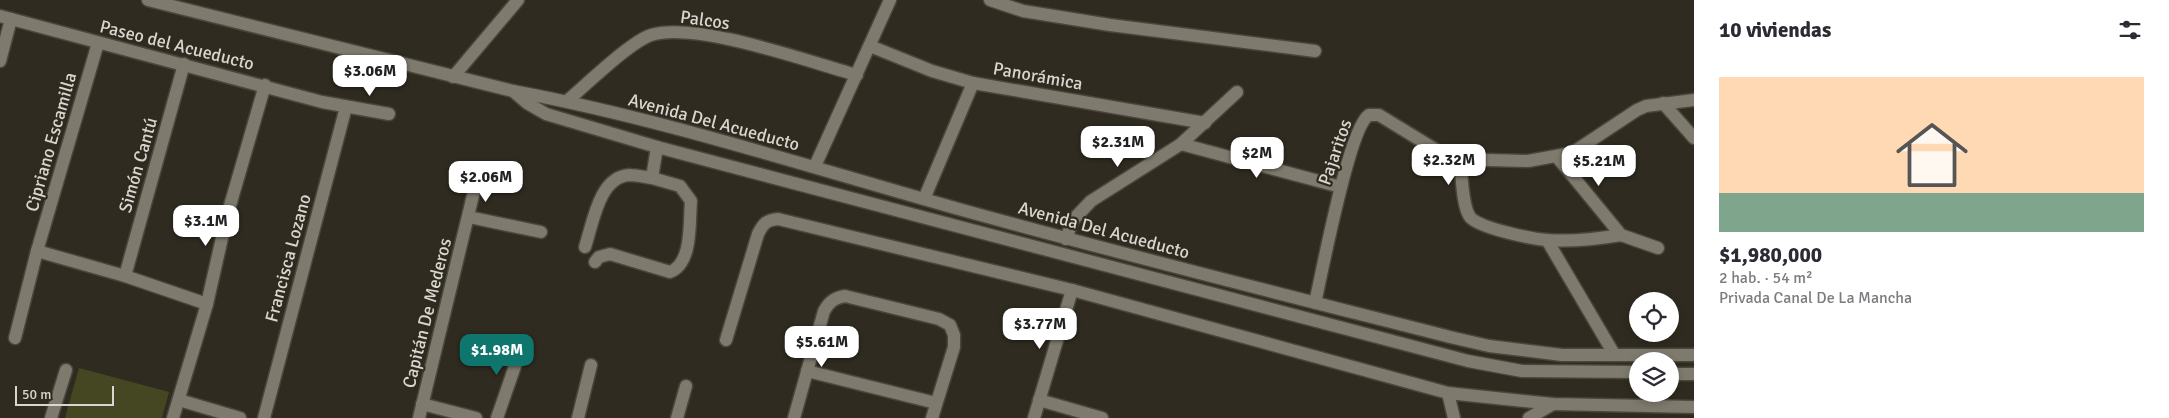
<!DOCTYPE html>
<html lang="es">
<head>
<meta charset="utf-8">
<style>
	:root { --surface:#fff; --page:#f7f7f7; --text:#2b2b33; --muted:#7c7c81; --accent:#0f766e }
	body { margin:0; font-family:Signika,sans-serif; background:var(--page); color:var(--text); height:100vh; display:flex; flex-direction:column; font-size:19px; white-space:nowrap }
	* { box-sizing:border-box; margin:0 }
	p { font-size:16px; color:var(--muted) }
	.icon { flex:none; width:28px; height:28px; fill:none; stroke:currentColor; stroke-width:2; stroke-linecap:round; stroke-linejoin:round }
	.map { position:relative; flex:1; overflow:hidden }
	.sheet { display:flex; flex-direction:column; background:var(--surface); width:475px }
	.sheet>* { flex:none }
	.controls { position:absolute; left:1629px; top:292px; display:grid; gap:10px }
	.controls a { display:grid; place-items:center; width:50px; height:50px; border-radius:50%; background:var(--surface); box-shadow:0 2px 8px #0003; font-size:25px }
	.scale { position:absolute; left:15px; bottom:12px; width:99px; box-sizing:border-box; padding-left:5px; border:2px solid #d8d6ce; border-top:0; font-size:14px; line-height:18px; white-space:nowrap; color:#d8d6ce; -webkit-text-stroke:4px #2f2b20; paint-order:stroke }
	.price { position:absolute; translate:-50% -42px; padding:0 11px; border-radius:10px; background:#fff; color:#222; font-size:16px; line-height:32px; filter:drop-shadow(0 1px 2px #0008) }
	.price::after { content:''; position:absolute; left:50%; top:30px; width:15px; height:11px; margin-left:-8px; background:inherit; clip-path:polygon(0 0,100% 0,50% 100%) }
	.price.selected { background:var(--accent); color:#fff }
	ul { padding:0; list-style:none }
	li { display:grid; align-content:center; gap:10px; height:265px; padding:0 25px }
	li span { display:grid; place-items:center; height:155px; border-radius:0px; color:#555 }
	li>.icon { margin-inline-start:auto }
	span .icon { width:90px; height:90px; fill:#fffc; stroke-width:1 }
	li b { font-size:21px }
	h2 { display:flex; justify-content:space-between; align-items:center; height:60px; padding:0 25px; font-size:21px }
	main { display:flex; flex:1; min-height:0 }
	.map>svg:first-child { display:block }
</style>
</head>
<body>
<main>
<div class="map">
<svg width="1694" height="418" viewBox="0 0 1694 418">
	<rect width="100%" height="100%" fill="#2f2b20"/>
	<!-- green -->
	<polygon fill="#454723" points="79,368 169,392 162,418 65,418"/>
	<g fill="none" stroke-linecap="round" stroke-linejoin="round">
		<!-- minor casing -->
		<g stroke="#49463c" stroke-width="15">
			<g id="minor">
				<path d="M148,0L513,91C663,119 809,167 955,208C1120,254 1285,295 1450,337L1489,346L1562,355H1694"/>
				<polyline points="990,0 1023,11 1110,25 1315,51"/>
				<polyline points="0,16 322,102 389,114"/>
				<polyline points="870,46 932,71 973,83 1205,123"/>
				<polyline points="0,61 11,19"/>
				<polyline points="453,77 518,0"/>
				<polyline points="513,91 527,103 546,114 657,147 1468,361 1522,371 1638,372"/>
				<path d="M567,101C586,85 630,42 651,35C696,21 809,62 857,75"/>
				<polyline points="1663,103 1694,138"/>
				<polyline points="1181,144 1341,187"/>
				<polyline points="1557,157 1621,235 1658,248"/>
				<path d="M1460,160C1462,175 1462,206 1470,217C1479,228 1532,239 1547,240C1571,242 1597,239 1621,235"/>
				<polyline points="815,166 890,0"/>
				<polyline points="924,199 973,83"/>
				<polyline points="469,217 541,232"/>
				<polyline points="1066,239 1073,220 1091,201 1181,144 1237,92"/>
				<polyline points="1547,240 1614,354"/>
				<path d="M585,247C593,223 599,177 629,175C636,175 645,177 652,178"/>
				<polyline points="37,251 125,276 207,304"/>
				<path d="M595,262L599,257L610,254L670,272C693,263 689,222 691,201L680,186L652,178L657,147"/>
				<polyline points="125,276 184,64"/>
				<path d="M1315,303C1322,273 1349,127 1369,115H1379L1451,159L1528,161L1572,153L1637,110L1646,106L1694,100"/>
				<polyline points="15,338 37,251 98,43"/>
				<path d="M726,340L758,234C763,224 766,220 778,219L1072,290L1448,393L1553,404L1694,407"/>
				<polyline points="807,371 936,403"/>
				<polyline points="1670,374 1694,374"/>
				<polyline points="1448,393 1454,418"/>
				<polyline points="179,400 240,418"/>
				<polyline points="1039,400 1102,418"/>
				<polyline points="422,404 476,418"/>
				<polyline points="51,418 66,370"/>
				<polyline points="173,418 207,304 227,216 265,85"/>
				<polyline points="264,418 346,107"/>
				<polyline points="419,418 476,183"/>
				<polyline points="497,418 523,343"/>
				<polyline points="578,418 591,365"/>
				<polyline points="677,418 686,386"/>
				<path d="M794,418L824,311C829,302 834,298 845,296L939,319L950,325L954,335V347L932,418"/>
				<polyline points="1034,418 1072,290"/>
				<polyline points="1529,418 1553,404"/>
			</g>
		</g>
		<!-- minor -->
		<use href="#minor" stroke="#7e7a6d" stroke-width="12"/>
	</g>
	<g text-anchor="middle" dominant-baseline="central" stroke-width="4.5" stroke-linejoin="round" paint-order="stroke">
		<!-- street labels -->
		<g font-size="18" fill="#d8d6ce" stroke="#2f2b20">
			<text transform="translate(705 20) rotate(8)">Palcos</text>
			<text transform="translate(177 45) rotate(14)">Paseo del Acueducto</text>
			<text transform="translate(1038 76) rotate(10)">Panorámica</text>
			<text transform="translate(714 122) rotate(15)">Avenida Del Acueducto</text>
			<text transform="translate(51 142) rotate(-74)">Cipriano Escamilla</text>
			<text transform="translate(1335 152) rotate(-71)">Pajaritos</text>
			<text transform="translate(138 165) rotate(-74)">Simón Cantú</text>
			<text transform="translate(1104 230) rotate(15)">Avenida Del Acueducto</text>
			<text transform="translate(288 258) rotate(-75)">Francisca Lozano</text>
			<text transform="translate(427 313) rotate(-76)">Capitán De Mederos</text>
		</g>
	</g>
</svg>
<div class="controls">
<a><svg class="icon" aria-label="locate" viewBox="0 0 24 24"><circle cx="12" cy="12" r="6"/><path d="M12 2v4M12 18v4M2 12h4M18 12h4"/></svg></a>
<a><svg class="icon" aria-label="layers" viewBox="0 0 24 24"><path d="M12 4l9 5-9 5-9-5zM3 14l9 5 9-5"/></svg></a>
</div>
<div class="scale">50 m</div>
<b class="price" style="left:370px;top:97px">$3.06M</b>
<b class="price" style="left:1118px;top:168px">$2.31M</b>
<b class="price" style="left:1257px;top:179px">$2M</b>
<b class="price" style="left:1449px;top:186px">$2.32M</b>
<b class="price" style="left:1599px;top:187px">$5.21M</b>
<b class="price" style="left:486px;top:203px">$2.06M</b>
<b class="price" style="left:206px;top:247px">$3.1M</b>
<b class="price" style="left:1040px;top:350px">$3.77M</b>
<b class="price" style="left:822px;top:368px">$5.61M</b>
<b class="price selected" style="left:497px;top:376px">$1.98M</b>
</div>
<section class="sheet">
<h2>10 viviendas<svg class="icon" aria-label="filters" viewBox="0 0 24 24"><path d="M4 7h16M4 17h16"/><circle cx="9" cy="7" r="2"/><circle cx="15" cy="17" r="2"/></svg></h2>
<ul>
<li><span style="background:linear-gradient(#ffd9b3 75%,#7fa58c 0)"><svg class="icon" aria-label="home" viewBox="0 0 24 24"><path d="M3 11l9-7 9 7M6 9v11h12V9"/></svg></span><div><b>$1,980,000</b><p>2 hab. · 54 m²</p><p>Privada Canal De La Mancha</p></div></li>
</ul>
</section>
</main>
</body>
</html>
